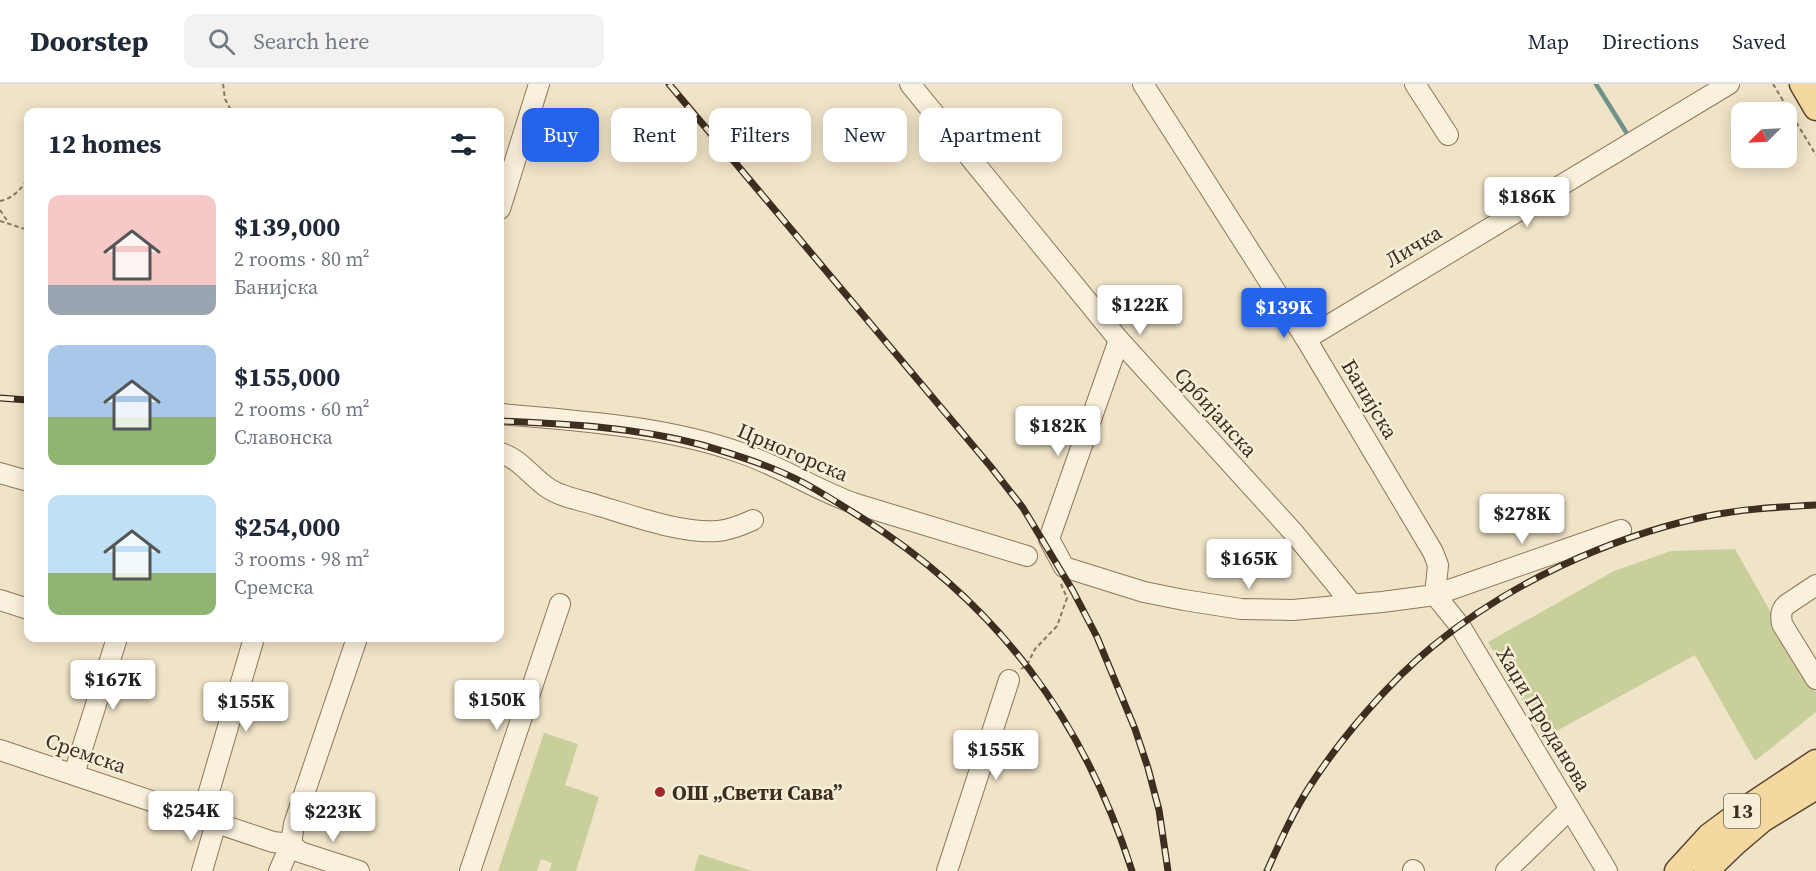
<!DOCTYPE html>
<html lang="en">
<head>
<meta charset="utf-8">
<style>
	:root { --surface:#fff; --page:#f2f2f3; --text:#1f2937; --muted:#747a83; --line:#e0e1e3; --accent:#2563eb }
	body { margin:0; font-family:"Source Serif 4",serif; background:var(--page); color:var(--text); height:100vh; display:flex; flex-direction:column; font-size:22px; white-space:nowrap }
	* { box-sizing:border-box; margin:0 }
	p { font-size:20px; color:var(--muted) }
	.icon { flex:none; width:33px; height:33px; fill:none; stroke:currentColor; stroke-width:2; stroke-linecap:round; stroke-linejoin:round }
	.map { position:relative; flex:1; overflow:hidden }
	.panel { position:absolute; left:24px; top:24px; width:480px; height:534px; display:flex; flex-direction:column; background:var(--surface); border-radius:12px; box-shadow:0 3px 15px #0003 }
	.panel>* { flex:none }
	.banner { position:absolute; left:522px; top:24px; width:570px; height:54px; display:flex; gap:12px }
	.needle { width:39px; rotate:246deg }
	.tools { position:absolute; left:1731px; top:18px; display:grid; gap:12px }
	.tools a { display:grid; place-items:center; width:66px; height:66px; border-radius:12px; background:var(--surface); box-shadow:0 3px 15px #0003; font-size:30px }
	.price { position:absolute; translate:-50% -51px; padding:0 14px; border-radius:6px; background:#fff; color:#222; font-size:20px; line-height:39px; filter:drop-shadow(0 2px 3px #0008) }
	.price::after { content:''; position:absolute; left:50%; top:36px; width:18px; height:14px; margin-left:-9px; background:inherit; clip-path:polygon(0 0,100% 0,50% 100%) }
	.price.active { background:var(--accent); color:#fff }
	ul { padding:0; list-style:none }
	li { display:flex; align-items:center; gap:18px; height:150px; padding:0 24px }
	li span { display:grid; place-items:center; flex:none; width:168px; height:120px; border-radius:12px; color:#555 }
	li>.icon { margin-inline-start:auto }
	span .icon { width:72px; height:72px; fill:#fffc; stroke-width:1 }
	li b { font-size:26px }
	h2 { display:flex; justify-content:space-between; align-items:center; height:72px; padding:0 24px; font-size:26px }
	.pill { padding:0 21px; border-radius:12px; background:var(--surface); box-shadow:0 3px 15px #0003; font-size:21px; line-height:54px }
	.pill.active { background:var(--accent); color:#fff }
	header { display:flex; align-items:center; gap:36px; box-sizing:border-box; height:84px; padding:0 30px; background:var(--surface); border-bottom:2px solid var(--line) }
	header strong { font-size:28px }
	nav { display:flex; gap:33px; margin-inline-start:auto; font-size:21px }
	.search { width:420px; height:54px; background:var(--page); display:flex; align-items:center; gap:15px; box-sizing:border-box; padding:0 21px; border-radius:12px; color:var(--muted); font-size:22px }
	.map>svg:first-child { display:block }
</style>
</head>
<body>
<header>
<strong>Doorstep</strong>
<div class="search"><svg class="icon" aria-label="search" viewBox="0 0 24 24"><circle cx="10" cy="10" r="6"/><path d="M15 15l6 6"/></svg>Search here</div>
<nav><a>Map</a><a>Directions</a><a>Saved</a></nav>
</header>
<div class="map">
<svg width="1816" height="787" viewBox="0 0 1816 787">
	<rect width="100%" height="100%" fill="#f0e4c8"/>
	<!-- green -->
	<g fill="#c9cf9b">
		<polygon points="1735,465 1816,608 1816,628 1755,677 1695,571 1544,654 1488,558 1614,487 1671,467"/>
		<polygon points="544,649 578,660 565,701 599,713 576,787 549,787 552,779 541,775 537,787 498,787"/>
		<polygon points="699,770 752,787 694,787"/>
	</g>
	<g fill="none" stroke-linecap="round" stroke-linejoin="round">
		<!-- stream -->
		<polyline stroke="#6f938a" stroke-width="4.5" points="1596,0 1626,48"/>
		<!-- minor casing -->
		<g stroke="#8d765c" stroke-width="22">
			<g id="minor">
				<polyline points="910,0 1119,256 1294,449 1352,520"/>
				<polyline points="1143,0 1306,255 1433,468 1438,481 1435,511"/>
				<polyline points="1415,0 1448,51"/>
				<polyline points="500,125 539,0"/>
				<polyline points="1306,255 1729,0"/>
				<polyline points="1119,256 1049,455 1064,483 1144,508 1184,516 1241,525 1293,526 1382,518 1435,511 1621,446"/>
				<path d="M500,330C581,337 666,342 744,370C781,383 815,405 853,419L1027,472"/>
				<path d="M500,369C520,374 531,393 548,404C561,413 580,416 596,421C631,431 681,450 718,447C730,446 742,441 753,436"/>
				<polyline points="0,389 28,397"/>
				<path d="M1816,501L1786,521C1780,527 1781,532 1782,540L1816,595"/>
				<polyline points="1435,511 1460,542 1607,787"/>
				<polyline points="0,516 28,525"/>
				<polyline points="0,666 273,758 291,760 300,768 359,787"/>
				<polyline points="74,690 117,554"/>
				<polyline points="201,735 254,554"/>
				<polyline points="1413,786 1414,787"/>
				<polyline points="202,787 216,739"/>
				<polyline points="279,787 291,760 294,740 357,554"/>
				<polyline points="470,787 560,520"/>
				<polyline points="947,787 1009,596"/>
				<polyline points="1506,787 1570,725"/>
			</g>
		</g>
		<!-- major casing -->
		<g stroke="#5b4430" stroke-width="27">
			<g id="major">
				<polyline points="1802,0 1816,24"/>
				<polyline points="1677,787 1709,752 1744,726 1816,678"/>
				<polyline points="1706,787 1735,759 1762,736 1816,703"/>
			</g>
		</g>
		<!-- path -->
		<g stroke="#8d765c" stroke-width="2" stroke-dasharray="4.5 3" stroke-linecap="butt">
			<polyline points="223,0 225,15 232,28"/>
			<polyline points="1773,0 1816,71"/>
			<path d="M0,117C12,115 21,105 28,95"/>
			<polyline points="0,126 8,138"/>
			<polyline points="0,137 28,146"/>
			<polyline points="1021,585 1027,581 1035,565 1057,542 1067,514 1061,500"/>
		</g>
		<!-- minor -->
		<use href="#minor" stroke="#faf1dc" stroke-width="20"/>
		<!-- major -->
		<use href="#major" stroke="#f3d9a0" stroke-width="24"/>
		<!-- rail casing -->
		<g stroke="#3d2e20" stroke-width="7">
			<g id="rail">
				<polyline points="669,0 991,383 1023,424 1073,507 1097,553 1135,645 1148,684 1159,726 1168,787"/>
				<polyline points="0,314 28,316"/>
				<path d="M500,337C567,340 636,343 702,361C736,371 772,382 804,399C824,410 843,422 862,434C997,519 1084,636 1132,787"/>
				<path d="M1267,787C1280,758 1293,728 1310,702C1341,654 1390,597 1433,562C1508,500 1608,454 1703,433C1740,425 1778,423 1816,421"/>
			</g>
		</g>
		<!-- rail -->
		<use href="#rail" stroke="#f7eed8" stroke-width="4.5" stroke-dasharray="14" stroke-linecap="butt"/>
	</g>
	<!-- markers -->
	<circle fill="#9e2a2b" stroke="#f7eed8" stroke-width="2" cx="660" cy="708" r="6"/>
	<g text-anchor="middle" dominant-baseline="central" stroke-width="5" stroke-linejoin="round" paint-order="stroke">
		<!-- shield labels -->
		<rect fill="#f7eed8" stroke="#756857" stroke-width="1.5" x="1724" y="710" width="36" height="34" rx="4.5"/>
		<g font-size="20" font-weight="bold" fill="#3d2e20">
			<text x="1742" y="727">13</text>
		</g>
		<!-- street labels -->
		<g font-size="21" fill="#3d2e20" stroke="#f7eed8">
			<text transform="translate(1413 162) rotate(-31)">Личка</text>
			<text transform="translate(1370 315) rotate(59)">Банијска</text>
			<text transform="translate(1216 328) rotate(48)">Србијанска</text>
			<text transform="translate(793 368) rotate(23)">Црногорска</text>
			<text transform="translate(1544 635) rotate(59)">Хаџи Проданова</text>
			<text transform="translate(86 669) rotate(19)">Сремска</text>
		</g>
		<!-- poi labels -->
		<g font-size="21" font-weight="bold" fill="#3d2e20" stroke="#f7eed8" text-anchor="start">
			<text x="672" y="708">ОШ „Свети Сава”</text>
		</g>
	</g>
</svg>
<div class="tools">
<a><svg class="needle" viewBox="-14 -14 28 28"><path d="M0-13l5 13h-10z" fill="#e53935"/><path d="M0 13l5-13h-10z" fill="#747a83"/></svg></a>
</div>
<b class="price" style="left:1527px;top:144px">$186K</b>
<b class="price" style="left:1140px;top:252px">$122K</b>
<b class="price active" style="left:1284px;top:255px">$139K</b>
<b class="price" style="left:1058px;top:373px">$182K</b>
<b class="price" style="left:1522px;top:461px">$278K</b>
<b class="price" style="left:1249px;top:506px">$165K</b>
<b class="price" style="left:113px;top:627px">$167K</b>
<b class="price" style="left:497px;top:647px">$150K</b>
<b class="price" style="left:246px;top:649px">$155K</b>
<b class="price" style="left:996px;top:697px">$155K</b>
<b class="price" style="left:191px;top:758px">$254K</b>
<b class="price" style="left:333px;top:759px">$223K</b>
<div class="banner">
<a class="pill active">Buy</a>
<a class="pill">Rent</a>
<a class="pill">Filters</a>
<a class="pill">New</a>
<a class="pill">Apartment</a>
</div>
<section class="panel">
<h2>12 homes<svg class="icon" aria-label="filters" viewBox="0 0 24 24"><path d="M4 7h16M4 17h16"/><circle cx="9" cy="7" r="2"/><circle cx="15" cy="17" r="2"/></svg></h2>
<ul>
<li><span style="background:linear-gradient(#f6c9c9 75%,#9aa5b1 0)"><svg class="icon" aria-label="home" viewBox="0 0 24 24"><path d="M3 11l9-7 9 7M6 9v11h12V9"/></svg></span><div><b>$139,000</b><p>2 rooms · 80 m²</p><p>Банијска</p></div></li>
<li><span style="background:linear-gradient(#a9c7e8 60%,#8fb573 0)"><svg class="icon" aria-label="home" viewBox="0 0 24 24"><path d="M3 11l9-7 9 7M6 9v11h12V9"/></svg></span><div><b>$155,000</b><p>2 rooms · 60 m²</p><p>Славонска</p></div></li>
<li><span style="background:linear-gradient(#bfe0f5 65%,#8fb573 0)"><svg class="icon" aria-label="home" viewBox="0 0 24 24"><path d="M3 11l9-7 9 7M6 9v11h12V9"/></svg></span><div><b>$254,000</b><p>3 rooms · 98 m²</p><p>Сремска</p></div></li>
</ul>
</section>
</div>
</body>
</html>
